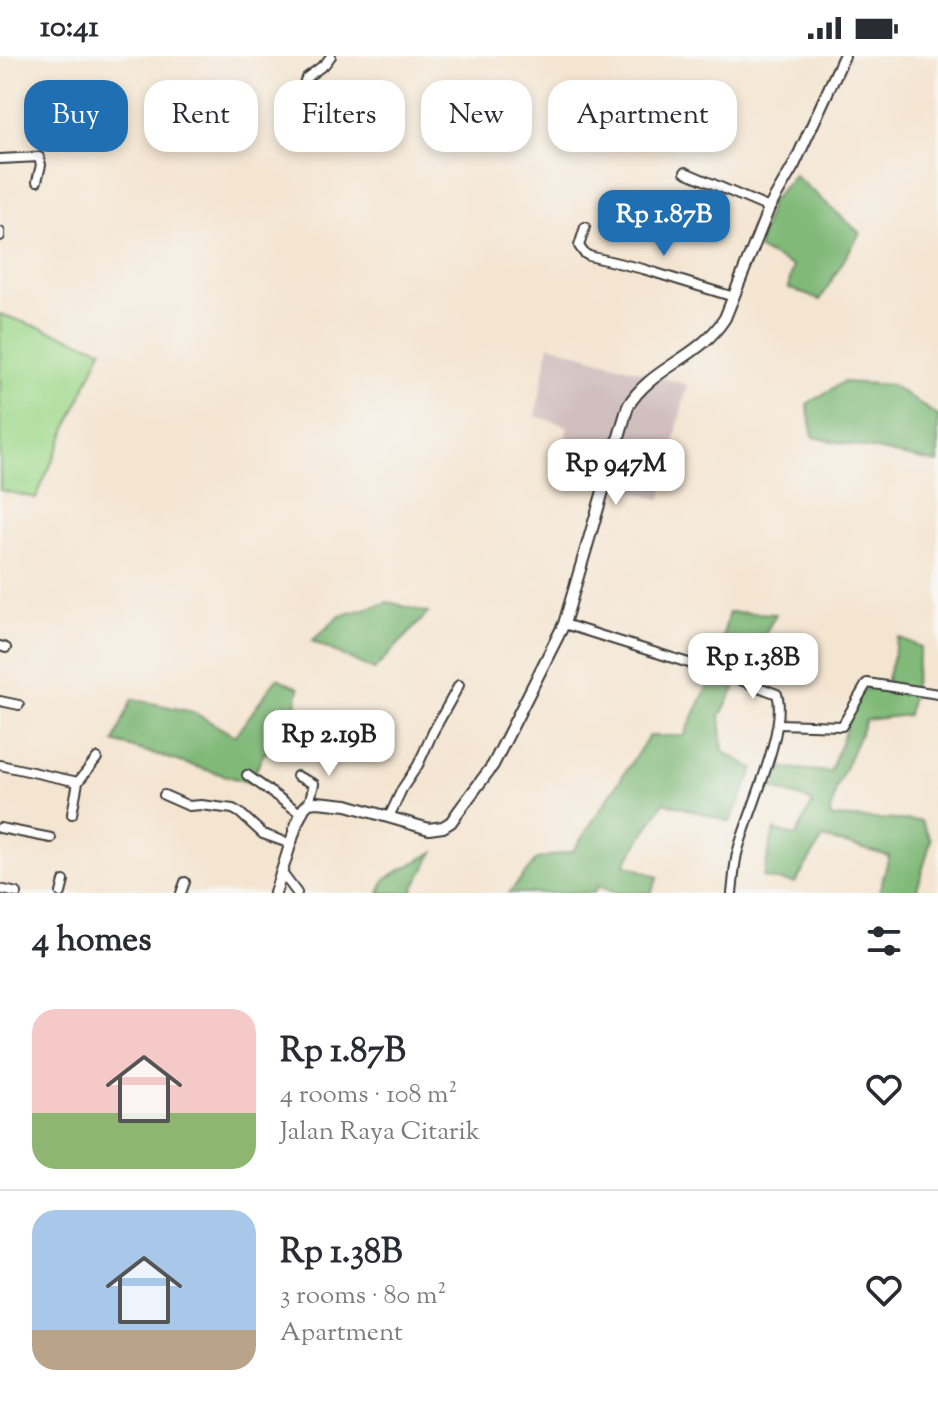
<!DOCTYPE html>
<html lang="en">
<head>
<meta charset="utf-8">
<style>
	:root { --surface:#fff; --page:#f7f7f7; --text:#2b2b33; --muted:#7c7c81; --line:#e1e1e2; --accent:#1f6fb2 }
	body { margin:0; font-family:"Sorts Mill Goudy",serif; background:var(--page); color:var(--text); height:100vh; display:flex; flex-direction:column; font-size:30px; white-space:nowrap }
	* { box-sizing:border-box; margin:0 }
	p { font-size:26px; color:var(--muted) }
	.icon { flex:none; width:44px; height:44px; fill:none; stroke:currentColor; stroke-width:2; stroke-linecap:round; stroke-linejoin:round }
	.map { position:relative; height:837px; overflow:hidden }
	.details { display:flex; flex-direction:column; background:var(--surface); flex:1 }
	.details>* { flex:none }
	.guide { position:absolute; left:24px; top:24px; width:890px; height:72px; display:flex; gap:16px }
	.price { position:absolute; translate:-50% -68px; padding:0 18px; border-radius:16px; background:#fff; color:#222; font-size:26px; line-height:52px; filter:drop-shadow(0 2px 4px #0008) }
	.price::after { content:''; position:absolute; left:50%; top:48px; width:24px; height:18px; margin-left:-12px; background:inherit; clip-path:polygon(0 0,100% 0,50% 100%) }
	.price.current { background:var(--accent); color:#fff }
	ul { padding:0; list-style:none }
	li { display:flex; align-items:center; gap:24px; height:200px; padding:0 32px }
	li+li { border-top:2px solid var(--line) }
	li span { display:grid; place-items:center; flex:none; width:224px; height:160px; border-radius:24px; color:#555 }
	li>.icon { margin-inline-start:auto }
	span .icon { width:96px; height:96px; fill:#fffc; stroke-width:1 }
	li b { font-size:34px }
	h2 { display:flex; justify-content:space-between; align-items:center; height:96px; padding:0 32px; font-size:34px }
	.tag { padding:0 28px; border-radius:24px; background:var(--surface); box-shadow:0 4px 12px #0003; font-size:28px; line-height:72px }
	.tag.current { background:var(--accent); color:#fff }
	.status { display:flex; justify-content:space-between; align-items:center; height:56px; padding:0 40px; background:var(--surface); direction:ltr }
	.status svg { height:22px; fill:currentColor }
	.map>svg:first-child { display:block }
</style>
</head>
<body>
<div class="status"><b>10:41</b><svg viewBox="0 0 49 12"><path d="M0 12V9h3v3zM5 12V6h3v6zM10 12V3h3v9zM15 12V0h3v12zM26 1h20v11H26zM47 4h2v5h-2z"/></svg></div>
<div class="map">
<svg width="938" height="837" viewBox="0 0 938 837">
	<rect width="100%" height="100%" fill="#f6f6f2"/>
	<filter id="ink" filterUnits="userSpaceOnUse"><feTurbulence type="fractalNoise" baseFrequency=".0125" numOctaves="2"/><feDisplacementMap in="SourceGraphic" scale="16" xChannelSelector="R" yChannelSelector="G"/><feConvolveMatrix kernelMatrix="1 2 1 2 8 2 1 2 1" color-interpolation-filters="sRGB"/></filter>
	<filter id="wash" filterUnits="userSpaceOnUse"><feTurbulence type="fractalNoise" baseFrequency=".006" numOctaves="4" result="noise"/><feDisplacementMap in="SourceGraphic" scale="32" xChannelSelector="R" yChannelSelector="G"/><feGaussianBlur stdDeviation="1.8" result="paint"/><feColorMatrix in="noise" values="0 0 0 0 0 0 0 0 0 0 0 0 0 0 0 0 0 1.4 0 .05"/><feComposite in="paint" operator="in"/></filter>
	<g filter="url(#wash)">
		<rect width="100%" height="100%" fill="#f4e5d1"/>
		<!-- industrial -->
		<polygon fill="#d1bfbf" points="549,289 687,329 661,444 559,411 568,370 536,360"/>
		<!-- green -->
		<polygon fill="#a0d98c" stroke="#5e7a54" stroke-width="2" points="0,258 102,293 36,442 0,434"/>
		<!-- forest -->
		<g fill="#80b978" stroke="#4e6a4a" stroke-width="2">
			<polygon points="794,119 860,177 820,244 788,232 793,210 758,193 771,145"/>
			<polygon points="843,326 892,329 938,360 938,407 813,381 807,348"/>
			<polygon points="389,546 428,557 374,614 312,585 340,560"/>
			<polygon points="729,556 776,558 720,660 723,695 754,713 730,766 664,746 625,808 658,821 651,837 615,837 598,830 594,837 509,837 537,803 573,795 649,680 684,680 712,621"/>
			<polygon points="898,581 921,591 908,659 866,664 836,733 830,761 921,765 931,784 916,837 879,837 889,800 823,782 795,827 763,822 774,774 796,780 813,746 772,732 777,711 830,716 860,635 886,627"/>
			<polygon points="277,622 299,632 295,657 311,665 302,688 264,697 250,727 114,686 132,643 193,656 235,680"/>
			<polygon points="434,796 411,837 379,837 386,822"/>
		</g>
	</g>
	<g filter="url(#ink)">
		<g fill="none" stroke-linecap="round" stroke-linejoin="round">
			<!-- minor casing -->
			<g stroke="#3c3a37" stroke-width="12">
				<g id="minor">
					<polyline points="293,58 306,22 325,8 331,0"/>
					<polyline points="0,103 39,101 41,109 37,125"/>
					<polyline points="685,116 769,152"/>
					<polyline points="585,171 579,190 584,197 589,200 643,213 734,241"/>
					<polyline points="0,176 0,180"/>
					<path d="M564,568L727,619L777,638C788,671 748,758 738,794C734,807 734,823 732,837"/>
					<polyline points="0,590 6,592"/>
					<polyline points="0,645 19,649"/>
					<polyline points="778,668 842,670 867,627 938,638"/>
					<polyline points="0,709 78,726"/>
					<polyline points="247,719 300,757"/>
					<polyline points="297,720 314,728 309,747"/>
					<polyline points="164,739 189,750 201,749 233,753 240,757 263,778 291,788"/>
					<polyline points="72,758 78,726 97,702"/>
					<polyline points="389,761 402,733 418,709 433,676 459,629"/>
					<polyline points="0,772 51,782"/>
					<polyline points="282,817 297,837"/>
					<polyline points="0,833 17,837"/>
					<polyline points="61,837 64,825"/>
					<polyline points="181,837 185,826"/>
				</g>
			</g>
			<!-- tertiary casing -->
			<g stroke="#3c3a37" stroke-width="14">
				<path id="tertiary" d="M275,837L297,767L304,752L309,747L317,746L347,749L429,773L443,771L451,766L458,756L493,709L564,568L628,350C651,311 699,303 725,262L769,152L794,109L844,0"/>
			</g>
			<!-- minor -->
			<use href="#minor" stroke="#fff" stroke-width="8"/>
			<!-- tertiary -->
			<use href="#tertiary" stroke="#fff" stroke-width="10"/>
		</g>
	</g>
</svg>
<b class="price current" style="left:664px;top:202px">Rp 1.87B</b>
<b class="price" style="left:616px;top:451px">Rp 947M</b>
<b class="price" style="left:753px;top:645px">Rp 1.38B</b>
<b class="price" style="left:329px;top:722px">Rp 2.19B</b>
<div class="guide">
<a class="tag current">Buy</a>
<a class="tag">Rent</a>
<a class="tag">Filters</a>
<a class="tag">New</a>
<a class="tag">Apartment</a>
</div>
</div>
<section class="details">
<h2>4 homes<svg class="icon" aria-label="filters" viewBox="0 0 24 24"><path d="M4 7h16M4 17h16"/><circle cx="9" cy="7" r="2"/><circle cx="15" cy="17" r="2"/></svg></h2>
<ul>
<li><span style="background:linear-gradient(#f6c9c9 65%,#8fb573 0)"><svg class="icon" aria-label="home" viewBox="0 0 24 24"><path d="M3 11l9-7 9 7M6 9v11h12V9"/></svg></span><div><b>Rp 1.87B</b><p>4 rooms · 108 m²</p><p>Jalan Raya Citarik</p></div><svg class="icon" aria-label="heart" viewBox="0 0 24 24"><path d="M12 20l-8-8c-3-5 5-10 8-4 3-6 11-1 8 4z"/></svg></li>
<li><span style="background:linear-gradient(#a9c7e8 75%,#b9a48a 0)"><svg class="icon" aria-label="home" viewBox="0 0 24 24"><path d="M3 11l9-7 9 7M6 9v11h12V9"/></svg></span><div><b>Rp 1.38B</b><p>3 rooms · 80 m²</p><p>Apartment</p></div><svg class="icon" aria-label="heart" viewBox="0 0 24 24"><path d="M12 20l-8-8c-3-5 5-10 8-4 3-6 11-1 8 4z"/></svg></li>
</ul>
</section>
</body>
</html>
